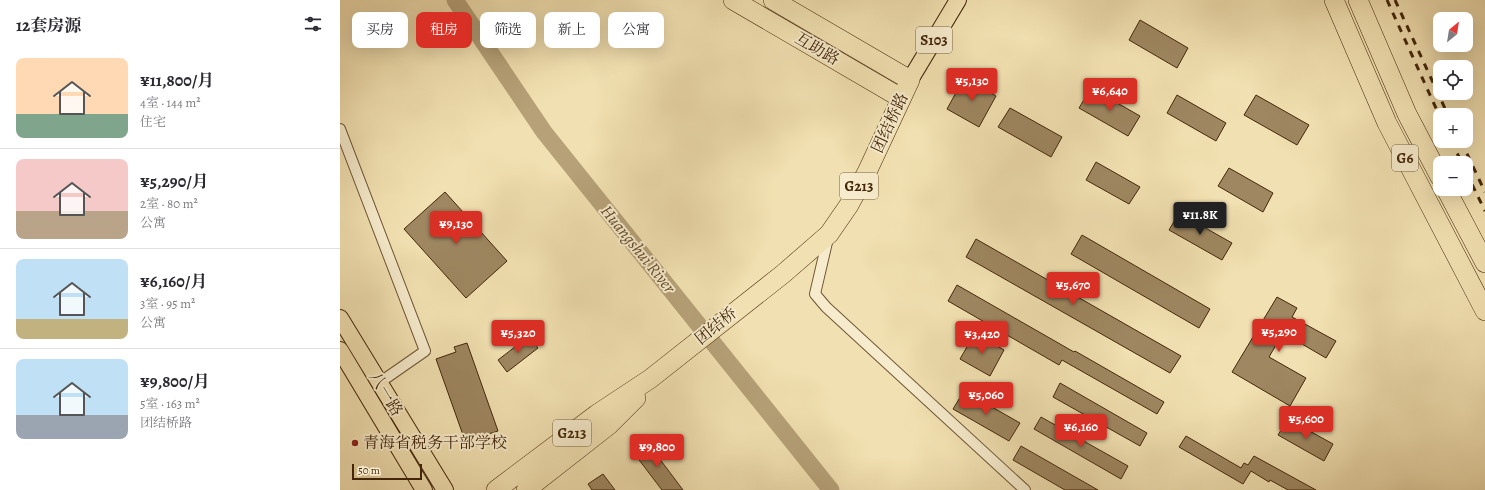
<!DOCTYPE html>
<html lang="zh">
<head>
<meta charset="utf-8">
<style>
	:root { --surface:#fff; --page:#f2f2f3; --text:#2b2b33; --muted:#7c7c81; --line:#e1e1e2; --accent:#d93025 }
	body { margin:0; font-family:Alegreya,"Noto Serif SC",serif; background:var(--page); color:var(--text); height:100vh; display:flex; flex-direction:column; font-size:15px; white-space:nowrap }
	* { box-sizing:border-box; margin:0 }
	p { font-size:13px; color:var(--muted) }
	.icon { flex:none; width:22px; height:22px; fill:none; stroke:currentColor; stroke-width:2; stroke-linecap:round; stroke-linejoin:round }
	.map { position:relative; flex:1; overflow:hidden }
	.drawer { display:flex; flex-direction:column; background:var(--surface); width:340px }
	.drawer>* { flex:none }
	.hud { position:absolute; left:12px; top:12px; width:380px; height:36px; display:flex; gap:8px }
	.needle { width:26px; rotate:30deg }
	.buttons { position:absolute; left:1093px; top:12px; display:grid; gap:8px }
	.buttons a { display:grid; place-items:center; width:40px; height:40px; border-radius:8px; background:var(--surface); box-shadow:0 4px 16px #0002; font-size:20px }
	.scale { position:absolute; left:12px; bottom:10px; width:70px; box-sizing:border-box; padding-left:4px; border:2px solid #44270a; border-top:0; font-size:11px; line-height:14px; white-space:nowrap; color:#44270a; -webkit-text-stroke:3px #f6ebcc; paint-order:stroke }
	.price { position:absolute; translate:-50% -34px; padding:0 9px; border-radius:4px; background:var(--accent); color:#fff; font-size:13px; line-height:26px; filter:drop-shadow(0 1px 2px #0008) }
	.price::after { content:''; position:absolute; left:50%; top:24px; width:12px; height:9px; margin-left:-6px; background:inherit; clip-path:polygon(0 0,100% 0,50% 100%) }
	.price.active { background:#222; color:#fff }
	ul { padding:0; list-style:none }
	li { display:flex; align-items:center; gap:12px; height:100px; padding:0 16px }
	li+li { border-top:1px solid var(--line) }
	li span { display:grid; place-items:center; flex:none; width:112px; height:80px; border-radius:8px; color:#555 }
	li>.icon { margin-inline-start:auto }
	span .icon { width:48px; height:48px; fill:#fffc; stroke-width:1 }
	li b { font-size:17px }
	h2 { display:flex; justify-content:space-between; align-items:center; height:48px; padding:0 16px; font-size:17px }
	.tag { padding:0 14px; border-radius:8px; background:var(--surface); box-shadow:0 4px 16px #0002; font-size:14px; line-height:36px }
	.tag.active { background:var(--accent); color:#fff }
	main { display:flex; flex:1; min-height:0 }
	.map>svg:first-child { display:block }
</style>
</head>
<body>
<main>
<section class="drawer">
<h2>12套房源<svg class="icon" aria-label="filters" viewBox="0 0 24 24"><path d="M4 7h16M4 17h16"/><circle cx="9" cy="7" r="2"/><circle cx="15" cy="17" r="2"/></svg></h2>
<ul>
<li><span style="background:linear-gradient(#ffd9b3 70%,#7fa58c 0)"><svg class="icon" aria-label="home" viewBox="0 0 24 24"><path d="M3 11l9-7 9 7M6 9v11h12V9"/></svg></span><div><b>¥11,800/月</b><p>4室 · 144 m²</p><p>住宅</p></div></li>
<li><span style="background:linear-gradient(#f6c9c9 65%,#b9a48a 0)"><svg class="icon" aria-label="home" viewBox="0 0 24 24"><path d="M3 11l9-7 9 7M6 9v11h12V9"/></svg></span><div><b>¥5,290/月</b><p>2室 · 80 m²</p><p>公寓</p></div></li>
<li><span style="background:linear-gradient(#bfe0f5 75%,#c2b280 0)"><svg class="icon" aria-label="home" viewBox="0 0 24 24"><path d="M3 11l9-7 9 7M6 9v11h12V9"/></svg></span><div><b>¥6,160/月</b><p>3室 · 95 m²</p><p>公寓</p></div></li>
<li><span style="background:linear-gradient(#bfe0f5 70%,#9aa5b1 0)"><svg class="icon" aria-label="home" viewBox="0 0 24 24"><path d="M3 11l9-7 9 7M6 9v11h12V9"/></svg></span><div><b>¥9,800/月</b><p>5室 · 163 m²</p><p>团结桥路</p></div></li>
</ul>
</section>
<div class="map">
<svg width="1145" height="490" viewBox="0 0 1145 490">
	<rect width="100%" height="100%" fill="#f1e0b1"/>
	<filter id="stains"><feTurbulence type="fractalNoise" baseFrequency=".005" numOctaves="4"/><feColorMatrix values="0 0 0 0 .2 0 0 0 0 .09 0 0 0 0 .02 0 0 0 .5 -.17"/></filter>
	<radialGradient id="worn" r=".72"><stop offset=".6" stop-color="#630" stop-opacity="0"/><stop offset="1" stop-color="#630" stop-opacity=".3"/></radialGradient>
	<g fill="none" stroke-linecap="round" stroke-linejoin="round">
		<!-- river -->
		<polyline stroke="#b6a178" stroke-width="17" points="115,0 204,132 491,490"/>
	</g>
	<!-- building -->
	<g fill="#9e8761" stroke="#44270a">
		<polygon points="800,20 848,48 837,68 789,40"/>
		<polygon points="624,78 656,96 639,127 607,109"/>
		<polygon points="751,88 800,116 788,136 739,108"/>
		<polygon points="837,95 886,123 876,141 827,113"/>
		<polygon points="916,95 969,125 957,145 904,115"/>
		<polygon points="670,108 722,137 711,157 658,127"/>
		<polygon points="756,162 800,187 789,204 746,180"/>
		<polygon points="889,168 933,193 923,212 878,186"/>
		<polygon points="105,192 167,261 126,298 64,229"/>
		<polygon points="839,213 892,243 882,260 829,230"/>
		<polygon points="742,235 870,309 859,328 731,254"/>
		<polygon points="636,239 841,356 830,373 626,257"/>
		<polygon points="617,285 734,352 735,351 824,402 817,414 722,360 719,365 608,301"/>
		<polygon points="937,297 957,308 952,317 996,341 986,358 943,333 929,357 966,378 950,406 892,372"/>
		<polygon points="635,333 664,350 650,376 620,359"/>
		<polygon points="189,336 198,348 167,372 158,360"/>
		<polygon points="127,343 158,431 136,438 139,445 128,449 96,359 116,352 114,347"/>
		<polygon points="720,383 807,433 800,446 713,397"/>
		<polygon points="624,391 680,423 669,441 613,409"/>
		<polygon points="701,417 788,466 781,479 694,429"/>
		<polygon points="948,419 993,444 984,461 938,435"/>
		<polygon points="846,436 901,468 904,463 908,465 914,456 976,490 948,490 930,480 929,482 911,471 903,484 839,447"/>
		<polygon points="307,442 343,490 322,490 293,452"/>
		<polygon points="681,446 758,490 725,490 673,460"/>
		<polygon points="263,474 275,490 252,490 248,484"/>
	</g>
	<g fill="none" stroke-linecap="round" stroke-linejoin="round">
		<!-- street casing -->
		<g stroke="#6f5534" stroke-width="12">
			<g id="street">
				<polyline points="0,129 85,351 39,383"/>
				<polyline points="488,238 475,294 486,307 685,490"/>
			</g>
		</g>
		<!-- primary casing -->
		<g stroke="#44270a" stroke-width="18">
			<g id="primary">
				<polyline points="570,80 618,0"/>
				<polyline points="0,318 105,490"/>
				<polyline points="0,350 84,490"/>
			</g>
		</g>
		<!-- highway casing -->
		<g stroke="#44270a" stroke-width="20">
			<g id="highway">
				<polyline points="393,0 561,98"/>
				<polyline points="994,0 1047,123 1145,311"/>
				<polyline points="1018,0 1067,114 1100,177"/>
				<polyline points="1106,189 1145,263"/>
				<polyline points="156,490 257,414 310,379 443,274 489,234 509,205 527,172 570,80 433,0"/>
				<polyline points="186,490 269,425 296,398"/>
			</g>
		</g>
		<!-- street -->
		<use href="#street" stroke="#f6ebcc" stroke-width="10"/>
		<!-- primary -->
		<use href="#primary" stroke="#f1e0b1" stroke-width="16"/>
		<!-- highway -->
		<use href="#highway" stroke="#f1e0b1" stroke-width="19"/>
		<!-- rail -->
		<g stroke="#44270a" stroke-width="3" stroke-dasharray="7 7" stroke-linecap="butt">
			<polyline points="1047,0 1100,117"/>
			<polyline points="1055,0 1108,115"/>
			<polyline points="1111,141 1122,163"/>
			<polyline points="1121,141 1145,192"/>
			<polyline points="1126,172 1145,211"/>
		</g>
	</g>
	<!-- markers -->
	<circle fill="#8f2418" stroke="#f6ebcc" stroke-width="1.5" cx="15" cy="443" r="4"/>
	<g text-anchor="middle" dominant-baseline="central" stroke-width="4" stroke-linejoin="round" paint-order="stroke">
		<!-- shield labels -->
		<g fill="#f6ebcc" stroke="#796244" stroke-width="1">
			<rect x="576" y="27" width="36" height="26" rx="3"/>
			<rect x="1052" y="145" width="26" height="26" rx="3"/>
			<rect x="500" y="173" width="38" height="26" rx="3"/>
			<rect x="213" y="420" width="38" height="26" rx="3"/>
		</g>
		<g font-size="15" font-weight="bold" fill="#44270a">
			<text x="594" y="40">S103</text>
			<text x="1065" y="158">G6</text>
			<text x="519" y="186">G213</text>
			<text x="232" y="433">G213</text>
		</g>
		<!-- street labels -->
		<g font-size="16" fill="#44270a" stroke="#f6ebcc">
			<text transform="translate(477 49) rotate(30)">互助路</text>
			<text transform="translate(550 123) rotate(-65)">团结桥路</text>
			<text transform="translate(376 326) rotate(-39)">团结桥</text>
			<text transform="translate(46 394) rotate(59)">八一路</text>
		</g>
		<!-- poi labels -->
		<g font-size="16" fill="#44270a" stroke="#f6ebcc" text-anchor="start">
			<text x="23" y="443">青海省税务干部学校</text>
		</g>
		<!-- water labels -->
		<g font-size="17" font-style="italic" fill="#664c2b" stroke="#f6ebcc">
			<text transform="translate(298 249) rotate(51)">Huangshui River</text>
		</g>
	</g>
	<rect width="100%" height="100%" filter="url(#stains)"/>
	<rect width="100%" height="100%" fill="url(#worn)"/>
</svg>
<div class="buttons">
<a><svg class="needle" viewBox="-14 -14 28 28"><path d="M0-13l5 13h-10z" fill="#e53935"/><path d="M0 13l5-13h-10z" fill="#7c7c81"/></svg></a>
<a><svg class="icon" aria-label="locate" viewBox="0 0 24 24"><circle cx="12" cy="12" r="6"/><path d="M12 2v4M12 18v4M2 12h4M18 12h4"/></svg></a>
<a>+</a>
<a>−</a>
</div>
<div class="scale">50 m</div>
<b class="price" style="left:632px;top:102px">¥5,130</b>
<b class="price" style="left:770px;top:112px">¥6,640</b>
<b class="price active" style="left:860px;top:236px">¥11.8K</b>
<b class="price" style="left:116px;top:245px">¥9,130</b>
<b class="price" style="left:733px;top:306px">¥5,670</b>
<b class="price" style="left:939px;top:353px">¥5,290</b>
<b class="price" style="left:178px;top:354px">¥5,320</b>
<b class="price" style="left:642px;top:355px">¥3,420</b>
<b class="price" style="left:646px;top:416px">¥5,060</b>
<b class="price" style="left:966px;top:440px">¥5,600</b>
<b class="price" style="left:741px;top:448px">¥6,160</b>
<b class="price" style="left:317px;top:468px">¥9,800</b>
<div class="hud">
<a class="tag">买房</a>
<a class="tag active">租房</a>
<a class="tag">筛选</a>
<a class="tag">新上</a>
<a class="tag">公寓</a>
</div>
</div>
</main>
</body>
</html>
